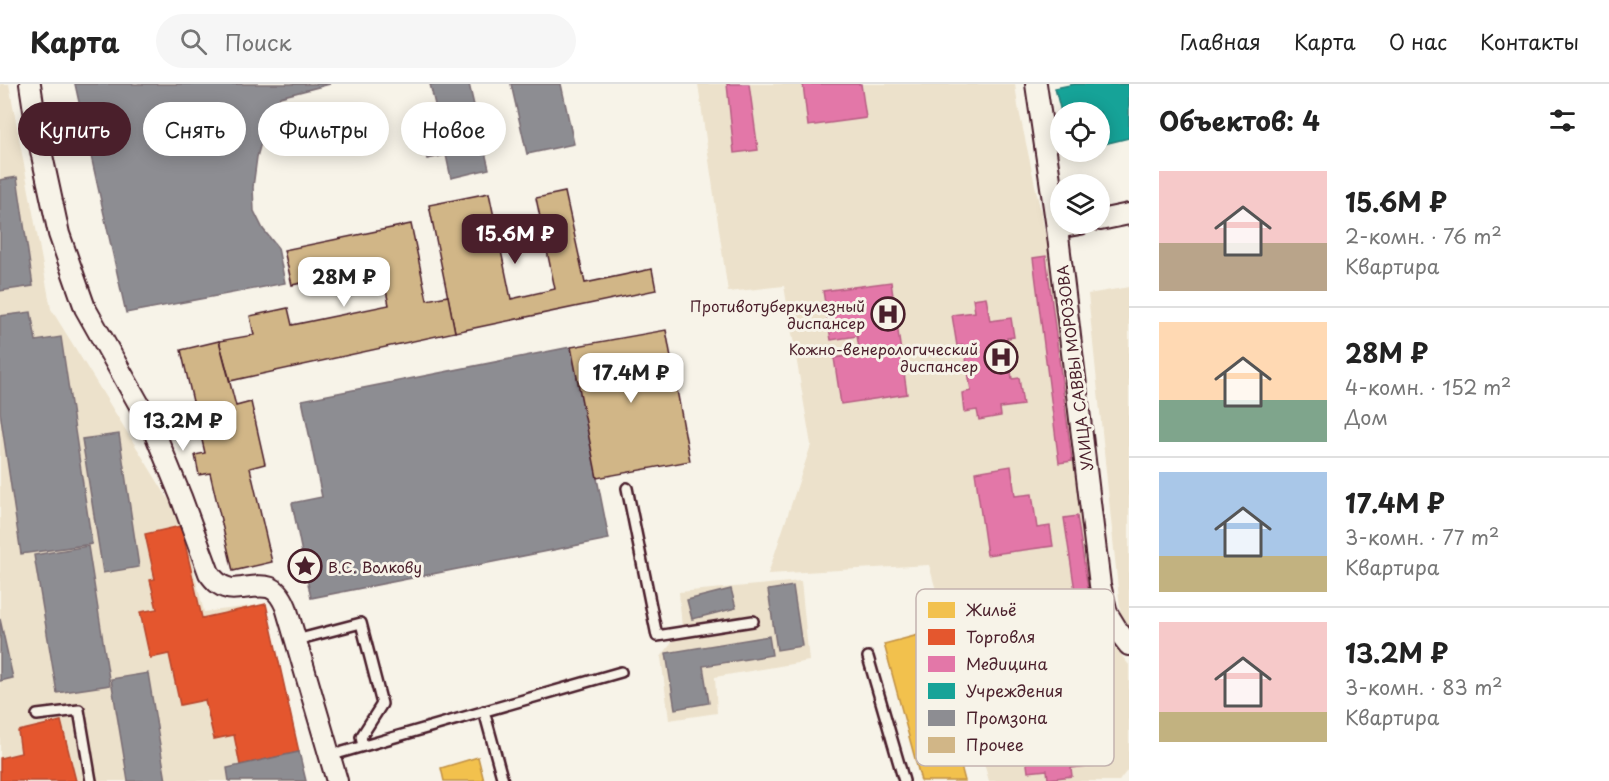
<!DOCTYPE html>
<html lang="ru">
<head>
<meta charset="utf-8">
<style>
	:root { --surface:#fff; --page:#f6f6f6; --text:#222; --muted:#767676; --line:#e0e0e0; --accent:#4a1f2b }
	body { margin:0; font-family:"Playpen Sans",sans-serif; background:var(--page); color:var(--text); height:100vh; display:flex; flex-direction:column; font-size:22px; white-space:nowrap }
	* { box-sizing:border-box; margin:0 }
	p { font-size:20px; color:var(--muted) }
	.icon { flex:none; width:33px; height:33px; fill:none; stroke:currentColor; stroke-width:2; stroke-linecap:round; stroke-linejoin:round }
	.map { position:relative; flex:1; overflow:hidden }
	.sheet { display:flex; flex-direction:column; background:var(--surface); width:480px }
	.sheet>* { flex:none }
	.top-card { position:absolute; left:18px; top:18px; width:570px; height:54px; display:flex; gap:12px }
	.buttons { position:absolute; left:1050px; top:18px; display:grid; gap:12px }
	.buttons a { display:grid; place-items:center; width:60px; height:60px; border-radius:50%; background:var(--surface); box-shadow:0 3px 15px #0003; font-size:30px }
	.price { position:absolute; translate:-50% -51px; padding:0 14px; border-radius:12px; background:#fff; color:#222; font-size:20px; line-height:39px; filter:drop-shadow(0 2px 3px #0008) }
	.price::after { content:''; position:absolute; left:50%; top:36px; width:18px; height:14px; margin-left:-9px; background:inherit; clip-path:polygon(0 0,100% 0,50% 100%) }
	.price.on { background:var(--accent); color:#fff }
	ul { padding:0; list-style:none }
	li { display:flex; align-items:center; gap:18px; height:150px; padding:0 30px }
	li+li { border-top:2px solid var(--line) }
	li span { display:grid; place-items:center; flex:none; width:168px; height:120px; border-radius:0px; color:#555 }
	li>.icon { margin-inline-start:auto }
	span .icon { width:72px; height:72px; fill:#fffc; stroke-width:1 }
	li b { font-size:26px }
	h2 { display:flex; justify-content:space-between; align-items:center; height:72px; padding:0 30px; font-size:26px }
	.chip { padding:0 21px; border-radius:27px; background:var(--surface); box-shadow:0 3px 15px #0003; font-size:21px; line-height:54px }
	.chip.on { background:var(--accent); color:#fff }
	header { display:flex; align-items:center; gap:36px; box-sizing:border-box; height:84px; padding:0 30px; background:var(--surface); border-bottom:2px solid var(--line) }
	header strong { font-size:28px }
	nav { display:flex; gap:33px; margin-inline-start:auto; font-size:21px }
	.search { width:420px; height:54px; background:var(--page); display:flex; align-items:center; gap:15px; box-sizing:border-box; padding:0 21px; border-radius:33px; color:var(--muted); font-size:22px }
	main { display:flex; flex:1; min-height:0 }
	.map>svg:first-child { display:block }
</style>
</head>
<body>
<header>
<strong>Карта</strong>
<div class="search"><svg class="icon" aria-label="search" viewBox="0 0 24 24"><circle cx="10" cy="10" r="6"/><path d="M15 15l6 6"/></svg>Поиск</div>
<nav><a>Главная</a><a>Карта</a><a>О нас</a><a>Контакты</a></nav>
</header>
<main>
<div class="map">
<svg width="1129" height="697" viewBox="0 0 1129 697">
	<rect width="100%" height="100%" fill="#f7f3e8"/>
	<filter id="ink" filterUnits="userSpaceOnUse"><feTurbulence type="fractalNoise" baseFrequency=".0167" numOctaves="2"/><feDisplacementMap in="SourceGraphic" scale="12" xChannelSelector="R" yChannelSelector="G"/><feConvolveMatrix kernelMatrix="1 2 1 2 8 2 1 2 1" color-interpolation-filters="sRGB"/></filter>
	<g filter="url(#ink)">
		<!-- built -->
		<g fill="#ece1cb">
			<polygon points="0,0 9,0 51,225 182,437 204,528 266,520 299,668 306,697 0,697"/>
			<polygon points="698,0 1015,0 1018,22 1047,157 1095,540 1088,542 1118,567 1129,581 1129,684 1119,697 989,697 929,481 768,490 811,361 784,202 728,208"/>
			<polygon points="1129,203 1129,543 1121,534 1088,210"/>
			<polygon points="801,497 809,577 715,593 717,629 669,636 661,573 682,545 679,508"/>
		</g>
		<!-- homes -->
		<g fill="#f2c14e" stroke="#c09044" stroke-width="1.5">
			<polygon points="926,549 965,697 921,697 884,560"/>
			<polygon points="478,673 484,697 444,697 441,684"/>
		</g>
		<!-- shops -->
		<g fill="#e4572e" stroke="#b6462d" stroke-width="1.5">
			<polygon points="181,442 202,534 266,520 299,668 240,681 234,651 214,655 205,616 180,621 169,570 150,574 140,528 157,525 150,496 155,495 145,450"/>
			<polygon points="61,637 76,697 0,697 0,674 21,669 18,647"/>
		</g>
		<!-- health -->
		<g fill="#e377a8" stroke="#b55d82" stroke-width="1.5">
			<polygon points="727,0 749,0 758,66 734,69"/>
			<polygon points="803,0 861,0 866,34 808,42"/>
			<polygon points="1046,172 1072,377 1059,379 1033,174"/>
			<polygon points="891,198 907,310 841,320 834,274 860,270 857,252 831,256 823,207"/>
			<polygon points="986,213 990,237 1011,234 1014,253 1007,254 1012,295 1019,294 1023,321 1000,324 1001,332 979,336 977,326 964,328 962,309 971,307 964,261 957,262 952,231 975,228 973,215"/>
			<polygon points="1011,382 1015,412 1032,410 1037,444 1050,442 1053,462 987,471 975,388"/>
			<polygon points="1077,432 1093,538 1080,540 1064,434"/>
			<polygon points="1095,568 1098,594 1087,595 1097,681 1071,684 1072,692 1048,695 1047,686 1028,688 1026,673 1012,675 1011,664 989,666 987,645 1060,637 1052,573"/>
		</g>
		<!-- public -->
		<polygon fill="#17a398" stroke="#267b77" stroke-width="1.5" points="1075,0 1129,0 1129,54 1100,61 1100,28 1061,28 1055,4"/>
		<!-- industry -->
		<g fill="#8d8d92" stroke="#796c73" stroke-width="1.5">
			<polygon points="75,0 330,0 280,13 264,48 257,73 253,103 254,127 263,145 278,164 285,199 126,229"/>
			<polygon points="430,0 469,0 489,85 451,94 446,71 427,75 423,58 443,54"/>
			<polygon points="511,0 561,0 574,60 527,70"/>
			<polygon points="17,93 33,202 0,207 0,96"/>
			<polygon points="31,228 36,257 61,253 92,460 21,470 0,328 0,232"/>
			<polygon points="571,263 609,455 311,514 292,419 322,413 302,316"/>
			<polygon points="119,350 139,483 103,489 82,355"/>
			<polygon points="88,462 110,601 57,609 34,471"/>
			<polygon points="793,502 802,562 777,566 768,506"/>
			<polygon points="731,505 736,524 692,535 687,516"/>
			<polygon points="0,535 13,594 0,597"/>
			<polygon points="769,552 772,571 703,582 709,619 675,625 666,569"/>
			<polygon points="148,589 166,697 128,697 111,595"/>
			<polygon points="299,668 306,697 229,697 227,684"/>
		</g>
		<!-- building -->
		<g fill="#d1b687" stroke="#4a1f2b" stroke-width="1.5">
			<polygon points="565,108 585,199 652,185 656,206 455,248 429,121 489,109 511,215 555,205 536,114"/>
			<polygon points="411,140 427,216 448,212 455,248 230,297 219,257 254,251 250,232 288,224 292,241 389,221 381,182 292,201 284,166"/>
			<polygon points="666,246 690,377 597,394 571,263"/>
			<polygon points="219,257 236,322 251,318 265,380 250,384 272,478 233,487 210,389 199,391 195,371 205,369 181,266"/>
		</g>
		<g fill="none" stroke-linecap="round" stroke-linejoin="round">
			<!-- service casing -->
			<g stroke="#4a1f2b" stroke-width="14">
				<g id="service">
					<polyline points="627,404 657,552 753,537"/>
					<polyline points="296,556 361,539 382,620 361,653 363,662"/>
					<polyline points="868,573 904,697"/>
					<polyline points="484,627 503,697"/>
					<polyline points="37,631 79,626 91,697"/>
					<polyline points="329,672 621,588"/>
				</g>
			</g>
			<!-- minor casing -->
			<g stroke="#4a1f2b" stroke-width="24">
				<g id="minor">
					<path d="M30,0L38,53L59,150L85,224L154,347L181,413L209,489C214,496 219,502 228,504C232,506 238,504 242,504C266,501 276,499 286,523L337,697"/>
					<polyline points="1036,0 1057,144 1100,501 1107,529 1118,547 1129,561"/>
					<polyline points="1100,136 1129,130"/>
					<polyline points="1057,144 1080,140"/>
				</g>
			</g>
			<!-- service -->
			<use href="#service" stroke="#f7f3e8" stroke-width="9"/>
			<!-- minor -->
			<use href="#minor" stroke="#f7f3e8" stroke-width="20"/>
		</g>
	</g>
	<!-- icons -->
	<defs>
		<g id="hospital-ring" transform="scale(1.725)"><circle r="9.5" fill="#f7f3e8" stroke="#4a1f2b" stroke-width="1.5"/><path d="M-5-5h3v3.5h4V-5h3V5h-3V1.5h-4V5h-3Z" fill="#4a1f2b"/></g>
		<g id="sight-ring" transform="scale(1.725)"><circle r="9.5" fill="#f7f3e8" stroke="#4a1f2b" stroke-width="1.5"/><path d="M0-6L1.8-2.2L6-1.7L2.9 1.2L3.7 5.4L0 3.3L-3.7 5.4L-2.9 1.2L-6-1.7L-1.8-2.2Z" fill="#4a1f2b"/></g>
	</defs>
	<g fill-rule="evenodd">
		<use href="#hospital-ring" x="888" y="230"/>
		<use href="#hospital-ring" x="1001" y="273"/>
		<use href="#sight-ring" x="305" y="482"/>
	</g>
	<g text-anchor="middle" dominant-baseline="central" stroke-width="6" stroke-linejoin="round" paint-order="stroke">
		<!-- poi labels -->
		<g font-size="15" fill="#4a1f2b" stroke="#f7f3e8" text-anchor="end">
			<text x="865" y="221">Противотуберкулезный<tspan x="865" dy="17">диспансер</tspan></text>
			<text x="978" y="264">Кожно-венерологический<tspan x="978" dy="17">диспансер</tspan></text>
			<text x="328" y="482" text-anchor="start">В.С. Волкову</text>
		</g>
		<!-- street labels -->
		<g font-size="15" fill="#4a1f2b" stroke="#f7f3e8">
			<text transform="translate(1074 284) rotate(-97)">УЛИЦА САВВЫ МОРОЗОВА</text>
		</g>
	</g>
	<!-- legend -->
	<rect x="916" y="505" width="198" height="177" rx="9" fill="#f7f3e8" stroke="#c3b3af" stroke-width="1.5"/>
	<rect x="928" y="518" width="27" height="16" fill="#f2c14e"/>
	<rect x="928" y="545" width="27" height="16" fill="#e4572e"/>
	<rect x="928" y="572" width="27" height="16" fill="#e377a8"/>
	<rect x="928" y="599" width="27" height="16" fill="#17a398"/>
	<rect x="928" y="626" width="27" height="16" fill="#8d8d92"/>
	<rect x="928" y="653" width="27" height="16" fill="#d1b687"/>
	<g font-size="16" fill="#4a1f2b">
		<text x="966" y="532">Жильё</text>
		<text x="966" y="559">Торговля</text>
		<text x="966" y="586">Медицина</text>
		<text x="966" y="613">Учреждения</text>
		<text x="966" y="640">Промзона</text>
		<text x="966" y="667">Прочее</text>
	</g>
</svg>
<div class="buttons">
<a><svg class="icon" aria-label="locate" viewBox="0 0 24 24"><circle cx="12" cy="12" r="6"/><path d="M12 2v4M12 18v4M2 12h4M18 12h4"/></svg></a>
<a><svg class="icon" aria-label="layers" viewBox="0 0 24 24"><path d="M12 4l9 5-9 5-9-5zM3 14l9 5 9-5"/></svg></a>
</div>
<b class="price on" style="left:515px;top:181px">15.6M ₽</b>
<b class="price" style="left:344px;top:224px">28M ₽</b>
<b class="price" style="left:631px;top:320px">17.4M ₽</b>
<b class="price" style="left:183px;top:368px">13.2M ₽</b>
<div class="top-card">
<a class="chip on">Купить</a>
<a class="chip">Снять</a>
<a class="chip">Фильтры</a>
<a class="chip">Новое</a>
</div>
</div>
<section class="sheet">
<h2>Объектов: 4<svg class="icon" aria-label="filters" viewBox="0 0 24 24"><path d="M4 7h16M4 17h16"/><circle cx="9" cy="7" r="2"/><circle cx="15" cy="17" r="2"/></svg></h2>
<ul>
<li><span style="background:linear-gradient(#f6c9c9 60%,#b9a48a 0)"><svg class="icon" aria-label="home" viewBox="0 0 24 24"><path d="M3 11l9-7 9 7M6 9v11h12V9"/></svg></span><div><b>15.6M ₽</b><p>2-комн. · 76 m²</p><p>Квартира</p></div></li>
<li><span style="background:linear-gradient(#ffd9b3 65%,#7fa58c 0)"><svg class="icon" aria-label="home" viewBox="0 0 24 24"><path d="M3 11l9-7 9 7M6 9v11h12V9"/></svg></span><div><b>28M ₽</b><p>4-комн. · 152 m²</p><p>Дом</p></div></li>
<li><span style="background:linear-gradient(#a9c7e8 70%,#c2b280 0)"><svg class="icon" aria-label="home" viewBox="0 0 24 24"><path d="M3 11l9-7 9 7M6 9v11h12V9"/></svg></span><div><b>17.4M ₽</b><p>3-комн. · 77 m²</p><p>Квартира</p></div></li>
<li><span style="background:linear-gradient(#f6c9c9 75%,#c2b280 0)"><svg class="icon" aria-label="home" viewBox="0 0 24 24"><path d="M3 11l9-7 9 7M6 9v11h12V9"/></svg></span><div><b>13.2M ₽</b><p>3-комн. · 83 m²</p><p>Квартира</p></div></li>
</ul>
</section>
</main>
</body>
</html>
